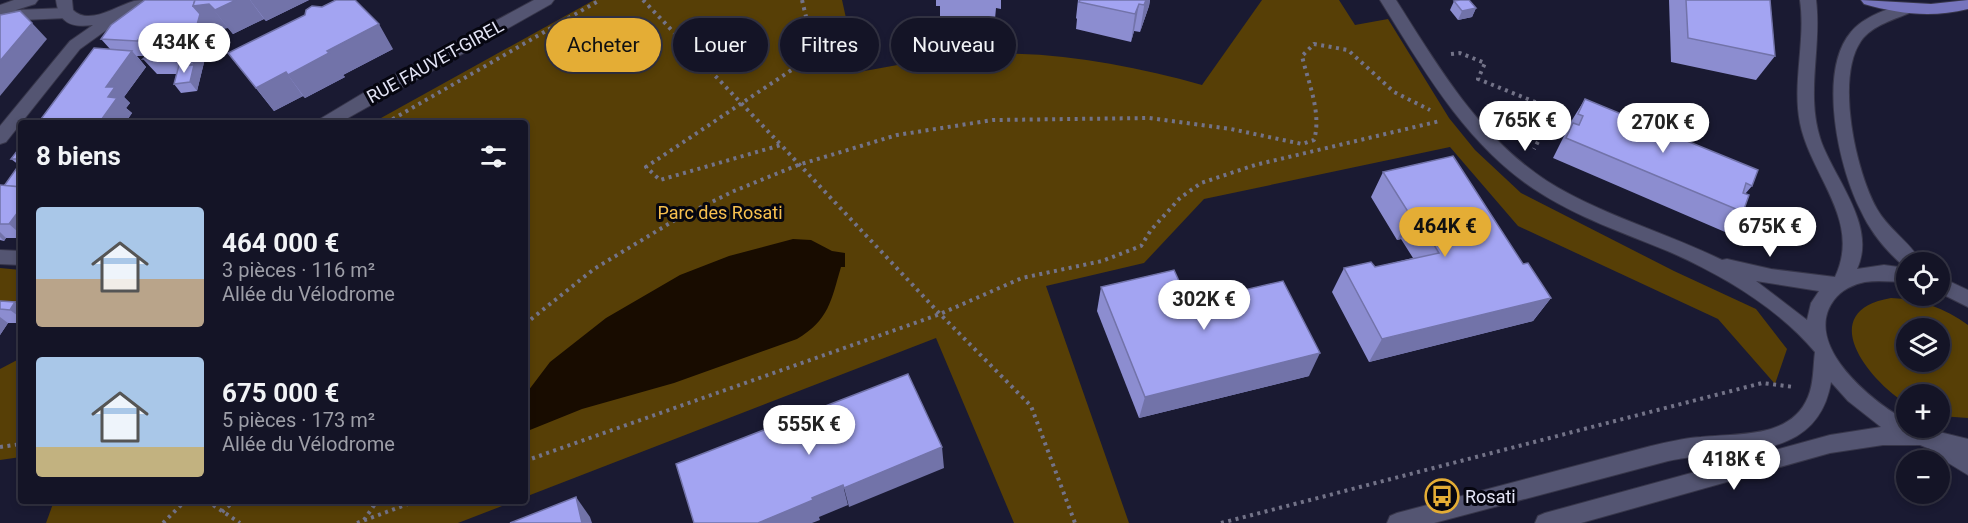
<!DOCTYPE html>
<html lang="fr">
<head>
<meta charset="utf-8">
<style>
	:root { --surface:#141426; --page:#212132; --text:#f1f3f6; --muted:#9d9ea7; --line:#333343; --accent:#e4ad35 }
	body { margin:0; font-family:Roboto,sans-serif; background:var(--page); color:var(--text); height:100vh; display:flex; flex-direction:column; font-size:22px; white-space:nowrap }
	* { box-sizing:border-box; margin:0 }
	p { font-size:20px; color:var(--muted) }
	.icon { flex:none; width:33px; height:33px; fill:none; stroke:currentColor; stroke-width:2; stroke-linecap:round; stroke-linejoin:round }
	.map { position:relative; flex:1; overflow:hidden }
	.drawer { position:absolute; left:18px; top:120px; width:510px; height:384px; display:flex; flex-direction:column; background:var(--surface); border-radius:6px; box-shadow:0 3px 9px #0003,0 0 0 2px var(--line) }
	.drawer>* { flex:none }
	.guide { position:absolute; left:546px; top:18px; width:570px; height:54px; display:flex; gap:12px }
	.fabs { position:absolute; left:1896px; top:252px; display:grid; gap:12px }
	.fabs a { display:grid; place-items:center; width:54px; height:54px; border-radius:50%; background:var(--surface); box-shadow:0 3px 9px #0003,0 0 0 2px var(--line); font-size:30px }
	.price { position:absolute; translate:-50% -51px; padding:0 14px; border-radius:21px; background:#fff; color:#222; font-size:20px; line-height:39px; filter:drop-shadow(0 2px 3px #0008) }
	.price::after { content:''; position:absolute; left:50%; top:36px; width:18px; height:14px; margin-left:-9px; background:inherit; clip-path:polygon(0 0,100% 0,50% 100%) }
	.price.active { background:var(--accent); color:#111 }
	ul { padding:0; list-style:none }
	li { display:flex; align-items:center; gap:18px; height:150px; padding:0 18px }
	li span { display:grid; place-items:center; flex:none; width:168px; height:120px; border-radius:6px; color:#555 }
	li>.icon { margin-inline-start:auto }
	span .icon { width:72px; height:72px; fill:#fffc; stroke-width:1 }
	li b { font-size:26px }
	h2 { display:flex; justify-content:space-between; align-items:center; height:72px; padding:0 18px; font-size:26px }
	.pill { padding:0 21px; border-radius:27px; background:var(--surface); box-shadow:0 3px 9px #0003,0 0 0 2px var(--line); font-size:21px; line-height:54px }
	.pill.active { background:var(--accent); color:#111 }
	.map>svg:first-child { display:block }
</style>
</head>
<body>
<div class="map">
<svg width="1968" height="523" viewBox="0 0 1968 523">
	<rect width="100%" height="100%" fill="#1a1a32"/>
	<!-- green -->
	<g fill="#573f06" fill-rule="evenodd">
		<path d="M594,0H842L858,72C894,66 931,58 967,55C1046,49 1126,64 1202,85L1262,0H1339L1355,25L1388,19L1449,118L1475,150L1521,193L1674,271L1756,309L1787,349L1775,384L1718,319L1518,226L1450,147L1204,199L1144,263L1046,286L1129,523H1014L936,338L525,497V123H372Z"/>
		<polygon points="0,268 21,270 21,316 0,314"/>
		<path d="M1891,298C1919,299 1945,308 1968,325V418L1940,416V394H1906V403C1868,380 1814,311 1891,298ZM1906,328H1940V362H1906Z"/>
		<polygon points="21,358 21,457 0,460 0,369"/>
		<polygon points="54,501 515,501 458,523 46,523"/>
	</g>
	<!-- water -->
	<path fill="#180c00" d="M793,239L811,240L832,251L845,253V267H841C831,301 829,320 797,339L674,383L582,409L525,432V395L550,362L606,318L680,275L729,256Z"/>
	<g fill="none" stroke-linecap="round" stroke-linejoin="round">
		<!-- minor casing -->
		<g stroke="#37364a" stroke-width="2">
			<g id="minor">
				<polygon points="14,0 38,0 35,4 16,10 67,8 75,13 67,18 0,21 0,5"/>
				<polygon points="534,0 554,0 551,4 339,123 318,123 320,119 375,86"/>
				<path d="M1380,0H1396C1438,66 1479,137 1547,181C1601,215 1665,232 1722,260L1727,259L1771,269L1835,277C1862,220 1811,177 1800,123C1792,82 1806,41 1800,0H1816C1822,48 1805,94 1821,141C1835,180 1877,226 1857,269L1884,265L1906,268V282C1892,282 1879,280 1865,282C1854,284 1841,290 1834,300C1801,344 1872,402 1906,420V428H1923L1968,439V475L1932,453L1930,449L1920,445H1883L1830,453L1581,523H1535L1538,516L1545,513L1830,435L1881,427L1848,401L1831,382C1817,465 1730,447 1668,461L1434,523H1387L1390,516L1397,513L1651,446C1668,442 1684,438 1701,437C1737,433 1791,439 1808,397C1814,383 1813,367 1815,352C1778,308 1722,275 1670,252C1624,233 1576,217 1534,189C1465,143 1423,69 1380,0ZM1756,281L1819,291L1811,303L1807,320Z"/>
				<path d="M1907,3L1912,4L1915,8L1912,12C1896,19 1872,25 1861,41C1835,78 1856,172 1877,209C1888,229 1913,245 1921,262H1906V268C1888,253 1871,233 1861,211C1839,169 1817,72 1851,32C1863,17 1889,8 1907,3Z"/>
				<polygon points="0,250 21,251 21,265 0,264"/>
				<polygon points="1940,277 1968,290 1968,307 1940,293"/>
			</g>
		</g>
		<!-- tertiary casing -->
		<g stroke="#37364a" stroke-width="2">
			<path id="tertiary" d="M56,0H72L73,10C89,26 116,6 134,1C139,0 147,0 154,0L143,8L126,16L80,49L6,142L0,144V126L70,41L93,25C71,28 59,23 56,0Z"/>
		</g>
		<!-- primary casing -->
		<g stroke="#37364a" stroke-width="2">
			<path id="primary" d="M1861,0L1931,4L1968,0V9C1932,18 1899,14 1864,4Z"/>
		</g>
		<!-- path -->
		<g stroke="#737388" stroke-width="4" stroke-dasharray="3 4.5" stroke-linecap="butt">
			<polyline points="643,0 781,145"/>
			<polyline points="802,0 814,50 808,59 646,167 660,180 781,145 940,314 1031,406 1075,523"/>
			<polyline points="1451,54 1460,53 1485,63 1478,79 1555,110 1534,149"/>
			<polyline points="386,123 600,0"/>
			<polyline points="1545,132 1555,136"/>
			<path d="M525,324L594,269L675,220L734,191L798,165L897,135L993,120L1149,118L1231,129L1302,144L1314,140C1322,113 1308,82 1302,56L1314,44L1348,50L1394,92L1430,110"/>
			<polyline points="0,447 21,444"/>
			<polyline points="525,461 940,314 1022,278 1102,261 1141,246 1151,230 1180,198 1201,183 1255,165 1440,121"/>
			<polyline points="207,501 240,523"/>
			<polyline points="222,512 234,501"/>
			<polyline points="364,520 377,501"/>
			<polyline points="163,523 185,501"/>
			<polyline points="357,523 416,501"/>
			<polyline points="1221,523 1762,383 1794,387"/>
		</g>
		<!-- minor -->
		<use href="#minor" fill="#545572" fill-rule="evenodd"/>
		<!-- tertiary -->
		<use href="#tertiary" fill="#545572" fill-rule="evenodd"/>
		<!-- primary -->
		<use href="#primary" fill="#7675bd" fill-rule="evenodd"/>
	</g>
	<!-- wall -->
	<g fill="#8c8dd0">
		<polygon points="145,0 309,0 266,21 264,19 233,34 228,28 212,30 197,91 181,93 174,84 177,74 157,74 143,59 146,56 137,56 146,67 124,97 130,103 126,108 132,113 125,123 110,49 101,39"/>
		<polygon points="936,0 1001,0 1001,9 996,8 995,19 940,17 940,6 936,6"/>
		<polygon points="1078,0 1150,0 1149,6 1140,32 1134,31 1131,42 1076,29 1077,19 1076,18"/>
		<polygon points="1669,0 1770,0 1775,56 1756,80 1671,62"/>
		<polygon points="1454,1 1476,8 1472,17 1458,20 1450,10"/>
		<polygon points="393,49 343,75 345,77 305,98 303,96 274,111 228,53"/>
		<polygon points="1585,99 1641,122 1646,115 1654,118 1656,116 1682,139 1752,186 1745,194 1743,212 1725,232 1553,158 1572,120"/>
		<polygon points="21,146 21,238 6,238 4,241 0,240 0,185 4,186 19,165 11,159"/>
		<polygon points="1383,172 1523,264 1551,298 1533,321 1369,362 1332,292 1344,268 1375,267 1413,258 1401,239 1397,240 1371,197"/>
		<polygon points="1101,287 1189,303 1309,376 1139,418 1097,311"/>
		<polygon points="0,301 21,307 21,323 8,323 0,335"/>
	</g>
	<!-- shaded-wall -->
	<g fill="#7273a9">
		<polygon points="203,0 250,0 264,19 233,34 209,4 228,28 212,30 197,91 190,82 194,65 188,57 193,6"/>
		<polygon points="250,0 309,0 266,21"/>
		<polygon points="1145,0 1150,0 1149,6 1140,32"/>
		<polygon points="1139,4 1134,31 1131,42 1135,14"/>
		<polygon points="1476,8 1472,17 1458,20 1462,11"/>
		<polygon points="32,23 47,39 0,96 0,61"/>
		<polygon points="379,24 393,49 343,75 345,77 305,98 288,75 327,51"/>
		<polygon points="142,36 156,52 150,56 137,41"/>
		<polygon points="132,51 146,67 124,97 130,103 126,108 132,113 125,123 99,123 108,97 106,87"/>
		<polygon points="286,72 303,96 274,111 256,88"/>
		<polygon points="21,208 21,231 17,231 9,224"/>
		<polygon points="1415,214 1401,239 1397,240 1410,215"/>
		<polygon points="0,232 6,238 4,241 0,237"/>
		<polygon points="1551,298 1533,321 1369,362 1382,339"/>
		<polygon points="15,302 21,307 21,318 10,310"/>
		<polygon points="0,317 8,323 0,335"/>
		<polygon points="1320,353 1309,376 1139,418 1145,397"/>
		<polygon points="942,447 944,468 849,507 844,488"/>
		<polygon points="843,485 848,505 819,517 820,520 812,523 758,523 812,498"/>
		<polygon points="576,497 590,517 592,523 582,523"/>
	</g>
	<!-- building -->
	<g fill="#a3a4f2" stroke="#7273a9" stroke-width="1.5">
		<polygon points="145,0 195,0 193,6 200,14 188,57 143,59 161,44 142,36 137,41 101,39 111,25"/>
		<polygon points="195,0 236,0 215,10 209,4 193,6"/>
		<polygon points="336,0 355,0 379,24 327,51 329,53 288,75 286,72 256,88 228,53 305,15 306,10 312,6 322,7"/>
		<polygon points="1080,0 1146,0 1144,5 1139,4 1135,14 1079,2"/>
		<polygon points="1460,0 1469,0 1476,8 1462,11 1454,1"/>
		<polygon points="1686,0 1770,0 1775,56 1688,38"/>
		<polygon points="20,11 32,23 0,61 0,15"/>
		<polygon points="94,48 132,51 106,87 115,87 108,97 117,98 99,123 38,123"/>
		<polygon points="179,65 194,65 190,82 174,84"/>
		<polygon points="1585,99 1643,123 1646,115 1655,119 1656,116 1686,128 1682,139 1758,170 1752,186 1746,183 1743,193 1749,195 1743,212 1566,138 1573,123 1579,125 1583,116 1578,114"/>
		<polygon points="21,146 21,159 11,159"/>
		<polygon points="1453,156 1523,264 1528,263 1551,298 1382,339 1344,268 1371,262 1375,267 1439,253 1415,214 1410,215 1383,172"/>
		<polygon points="19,165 21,166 21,187 4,186"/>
		<polygon points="0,185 21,187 21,208 9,224 0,224"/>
		<polygon points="1174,270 1189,303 1283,281 1320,353 1145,397 1101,287"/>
		<polygon points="0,301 15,302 10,310 0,309"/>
		<polygon points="908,374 942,447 844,488 843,485 812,498 813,500 758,523 694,523 676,464"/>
		<polygon points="576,497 582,523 510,523"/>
	</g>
	<!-- icons -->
	<defs>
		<g id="bus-ring" transform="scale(1.725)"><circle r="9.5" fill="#060610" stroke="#e4ad35" stroke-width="1.5"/><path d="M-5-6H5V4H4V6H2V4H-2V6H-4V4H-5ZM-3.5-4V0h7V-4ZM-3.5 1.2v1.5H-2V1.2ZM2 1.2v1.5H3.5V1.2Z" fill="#e4ad35"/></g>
	</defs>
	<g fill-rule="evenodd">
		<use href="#bus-ring" x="1442" y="496"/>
	</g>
	<g text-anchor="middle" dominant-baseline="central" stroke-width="6" stroke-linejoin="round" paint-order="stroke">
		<!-- street labels -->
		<g font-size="18" fill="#e4e5f6" stroke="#060610">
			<text transform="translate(435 61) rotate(-29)">RUE FAUVET-GIREL</text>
		</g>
		<!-- park labels -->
		<g font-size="18" fill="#f7c04f" stroke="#060610">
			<text x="720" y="212">Parc des Rosati</text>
		</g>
		<!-- poi labels -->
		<g font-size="18" fill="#e4e5f6" stroke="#060610" text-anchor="start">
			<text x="1465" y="496">Rosati</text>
		</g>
	</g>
</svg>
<div class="fabs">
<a><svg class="icon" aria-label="locate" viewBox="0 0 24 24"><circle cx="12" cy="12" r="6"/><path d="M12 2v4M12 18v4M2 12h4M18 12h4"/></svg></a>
<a><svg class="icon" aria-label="layers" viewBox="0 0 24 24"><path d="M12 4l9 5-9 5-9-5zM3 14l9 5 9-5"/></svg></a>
<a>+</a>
<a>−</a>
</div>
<b class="price" style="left:184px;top:74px">434K €</b>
<b class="price" style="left:1525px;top:152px">765K €</b>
<b class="price" style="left:1663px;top:154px">270K €</b>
<b class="price active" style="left:1445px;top:258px">464K €</b>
<b class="price" style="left:1770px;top:258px">675K €</b>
<b class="price" style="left:1204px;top:331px">302K €</b>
<b class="price" style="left:809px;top:456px">555K €</b>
<b class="price" style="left:1734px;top:491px">418K €</b>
<div class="guide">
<a class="pill active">Acheter</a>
<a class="pill">Louer</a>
<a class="pill">Filtres</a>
<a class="pill">Nouveau</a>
</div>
<section class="drawer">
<h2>8 biens<svg class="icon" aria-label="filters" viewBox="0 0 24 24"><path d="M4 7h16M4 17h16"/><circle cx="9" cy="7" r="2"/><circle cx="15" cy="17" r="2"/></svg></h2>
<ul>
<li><span style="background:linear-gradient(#a9c7e8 60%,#b9a48a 0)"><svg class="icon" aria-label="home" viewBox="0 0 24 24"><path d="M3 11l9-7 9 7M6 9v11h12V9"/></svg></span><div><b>464 000 €</b><p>3 pièces · 116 m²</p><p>Allée du Vélodrome</p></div></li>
<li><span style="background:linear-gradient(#a9c7e8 75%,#c2b280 0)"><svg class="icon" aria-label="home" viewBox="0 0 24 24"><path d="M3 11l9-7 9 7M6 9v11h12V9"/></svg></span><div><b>675 000 €</b><p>5 pièces · 173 m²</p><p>Allée du Vélodrome</p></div></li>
</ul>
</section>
</div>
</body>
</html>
